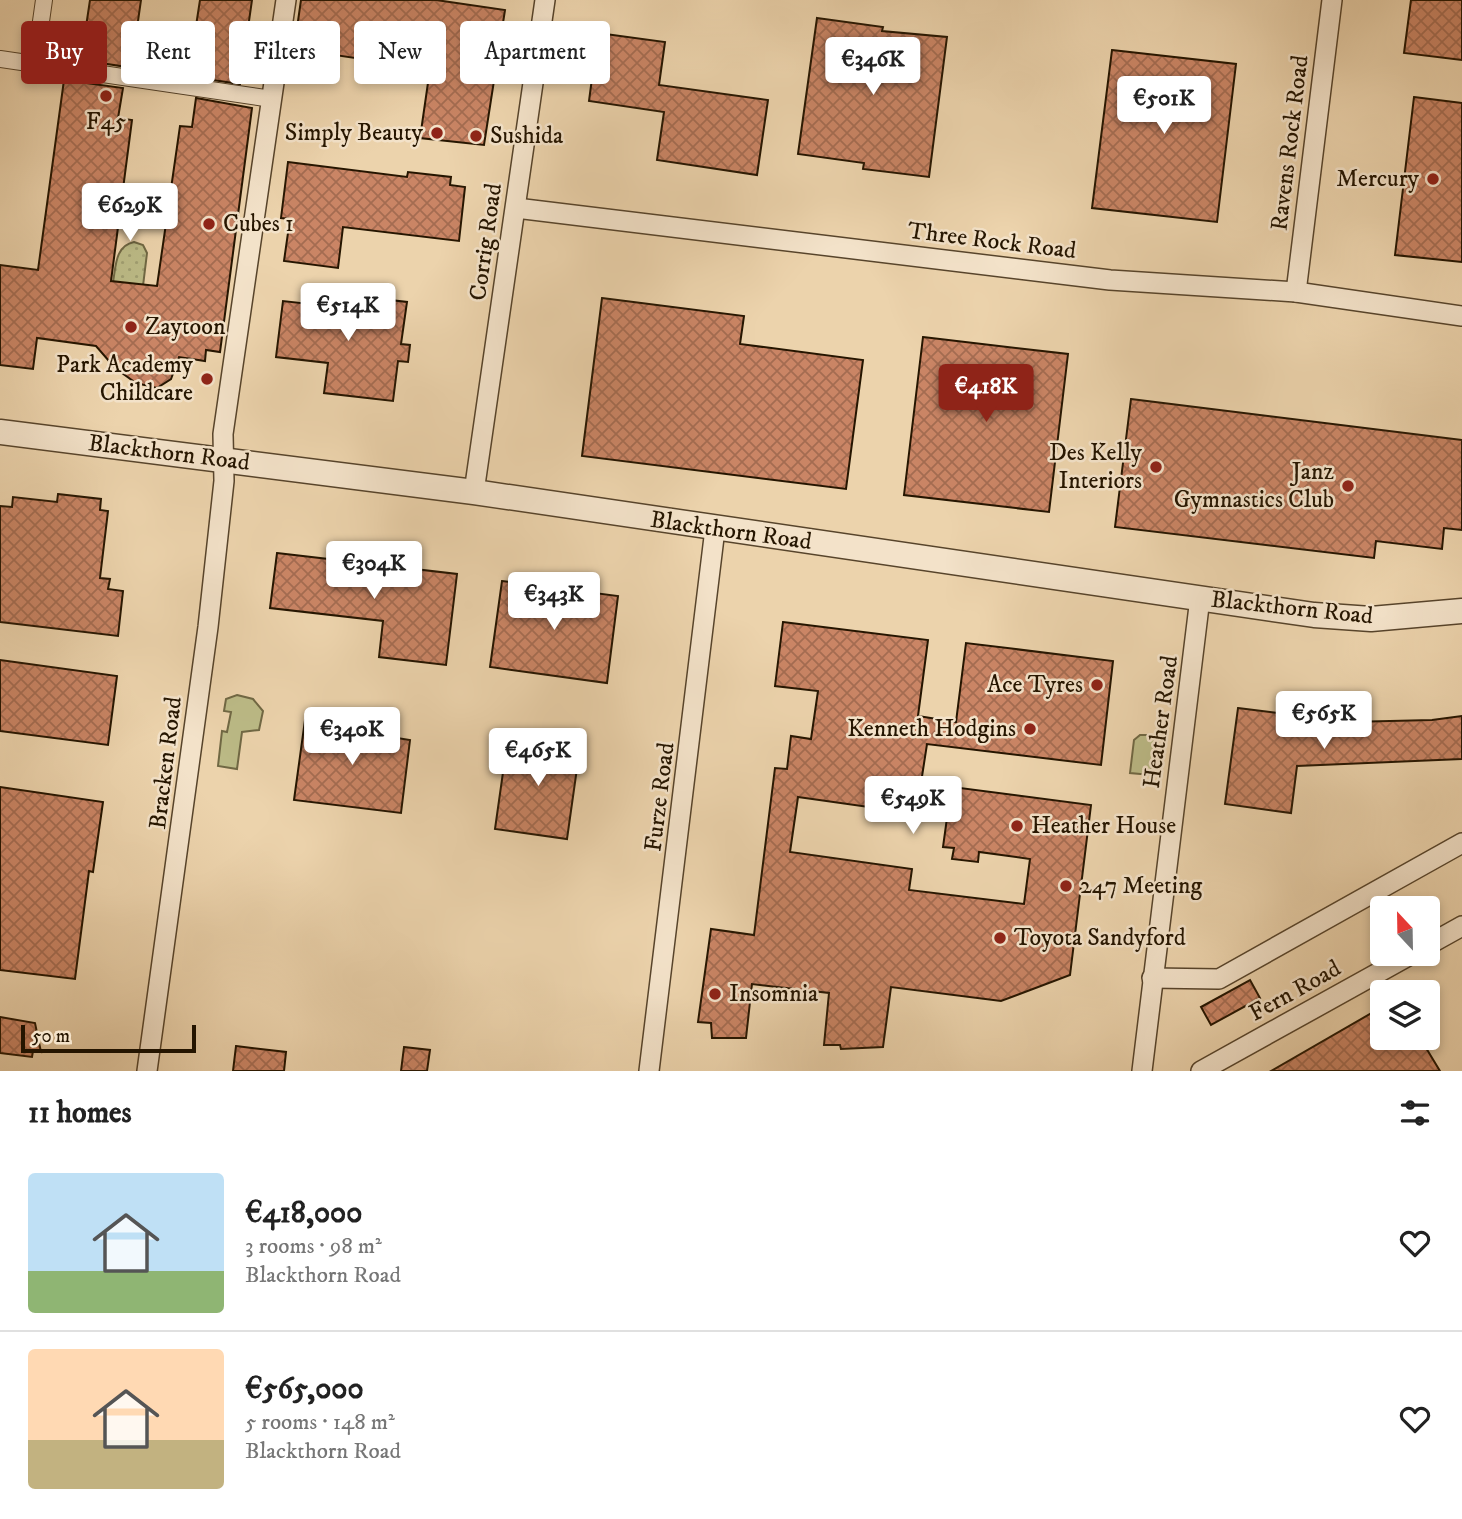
<!DOCTYPE html>
<html lang="en">
<head>
<meta charset="utf-8">
<style>
	:root { --surface:#fff; --page:#f6f6f6; --text:#222; --muted:#767676; --line:#e0e0e0; --accent:#8f2418 }
	body { margin:0; font-family:"IM FELL DW Pica",serif; background:var(--page); color:var(--text); height:100vh; display:flex; flex-direction:column; font-size:26px; white-space:nowrap }
	* { box-sizing:border-box; margin:0 }
	p { font-size:23px; color:var(--muted) }
	.icon { flex:none; width:38px; height:38px; fill:none; stroke:currentColor; stroke-width:2; stroke-linecap:round; stroke-linejoin:round }
	.map { position:relative; height:1071px; overflow:hidden }
	.side { display:flex; flex-direction:column; background:var(--surface); flex:1 }
	.side>* { flex:none }
	.top-card { position:absolute; left:21px; top:21px; width:700px; height:63px; display:flex; gap:14px }
	.needle { width:46px; rotate:338deg }
	.fabs { position:absolute; left:1370px; top:896px; display:grid; gap:14px }
	.fabs a { display:grid; place-items:center; width:70px; height:70px; border-radius:7px; background:var(--surface); box-shadow:0 4px 10px #0003; font-size:35px }
	.scale { position:absolute; left:21px; bottom:18px; width:175px; box-sizing:border-box; padding-left:7px; border:4px solid #251500; border-top:0; font-size:19px; line-height:24px; white-space:nowrap; color:#251500; -webkit-text-stroke:5px #f3e2c9; paint-order:stroke }
	.price { position:absolute; translate:-50% -60px; padding:0 16px; border-radius:7px; background:#fff; color:#222; font-size:23px; line-height:46px; filter:drop-shadow(0 2px 4px #0008) }
	.price::after { content:''; position:absolute; left:50%; top:42px; width:21px; height:16px; margin-left:-10px; background:inherit; clip-path:polygon(0 0,100% 0,50% 100%) }
	.price.active { background:var(--accent); color:#fff }
	ul { padding:0; list-style:none }
	li { display:flex; align-items:center; gap:21px; height:175px; padding:0 28px }
	li+li { border-top:2px solid var(--line) }
	li span { display:grid; place-items:center; flex:none; width:196px; height:140px; border-radius:7px; color:#555 }
	li>.icon { margin-inline-start:auto }
	span .icon { width:84px; height:84px; fill:#fffc; stroke-width:1 }
	li b { font-size:30px }
	h2 { display:flex; justify-content:space-between; align-items:center; height:84px; padding:0 28px; font-size:30px }
	.pill { padding:0 24px; border-radius:7px; background:var(--surface); box-shadow:0 4px 10px #0003; font-size:24px; line-height:63px }
	.pill.active { background:var(--accent); color:#fff }
	.map>svg:first-child { display:block }
</style>
</head>
<body>
<div class="map">
<svg width="1462" height="1071" viewBox="0 0 1462 1071">
	<defs>
		<pattern id="park-dots" width="8" height="8" patternUnits="userSpaceOnUse" patternTransform="scale(1.75)"><rect width="8" height="8" fill="#bcbb87"/><path d="M2 2h.1M6 6h.1" fill="none" stroke="#a1a073" stroke-width="1.8" stroke-linecap="round"/></pattern>
		<pattern id="building-cross-hatch" width="8" height="8" patternUnits="userSpaceOnUse" patternTransform="scale(1.75)"><rect width="8" height="8" fill="#ca8565"/><path d="M0 0l8 8M0 8l8-8" fill="none" stroke="#a46c51"/></pattern>
	</defs>
	<rect width="100%" height="100%" fill="#ecd3ac"/>
	<filter id="stains"><feTurbulence type="fractalNoise" baseFrequency=".00286" numOctaves="4"/><feColorMatrix values="0 0 0 0 .2 0 0 0 0 .09 0 0 0 0 .02 0 0 0 .5 -.17"/></filter>
	<radialGradient id="worn" r=".72"><stop offset=".6" stop-color="#630" stop-opacity="0"/><stop offset="1" stop-color="#630" stop-opacity=".3"/></radialGradient>
	<!-- grass -->
	<g fill="#bcbb87" stroke="#706844" stroke-width="2">
		<polygon points="237,695 253,699 263,711 259,730 242,732 237,769 218,766 222,731 227,732 231,712 224,711 226,699"/>
		<polygon points="1140,735 1155,735 1151,775 1130,773 1134,740"/>
	</g>
	<!-- park -->
	<path fill="url(#park-dots)" stroke="#706844" stroke-width="2" d="M134,242L143,245L147,253L143,286L113,282C116,266 115,246 134,242Z"/>
	<!-- building -->
	<g fill="url(#building-cross-hatch)" stroke="#251500" stroke-width="2" fill-rule="evenodd">
		<polygon points="90,0 141,0 132,63 128,62 127,67 81,60"/>
		<polygon points="200,0 252,0 240,84 199,78 200,72 189,71"/>
		<polygon points="301,0 436,0 505,10 484,145 420,138 430,69 294,49"/>
		<polygon points="1411,0 1462,0 1462,60 1404,53"/>
		<polygon points="817,18 883,27 882,31 947,37 929,177 863,169 864,163 798,154"/>
		<polygon points="598,33 665,42 659,85 768,100 757,175 657,160 664,112 589,101"/>
		<polygon points="1112,50 1236,64 1217,222 1092,208"/>
		<polygon points="64,80 123,88 118,118 132,120 111,281 157,286 180,126 192,127 196,98 252,108 220,352 206,350 205,361 179,357 171,379 157,388 136,383 115,368 96,346 37,338 33,369 0,365 0,265 38,270"/>
		<polygon points="1414,97 1462,103 1462,262 1395,255"/>
		<polygon points="288,162 407,177 408,172 451,177 450,185 465,187 459,241 343,227 338,268 284,261 290,219 281,218"/>
		<polygon points="338,294 407,302 401,344 410,345 408,362 398,361 393,401 324,393 328,363 276,357 283,301 336,307"/>
		<polygon points="602,298 744,316 740,344 863,360 846,489 582,456"/>
		<polygon points="923,337 1068,354 1049,512 904,495"/>
		<polygon points="1131,399 1462,440 1462,530 1444,528 1442,549 1376,541 1374,558 1115,527"/>
		<polygon points="58,494 101,499 100,510 108,511 100,578 110,579 108,589 123,591 118,636 0,622 0,506 12,507 13,497 57,502"/>
		<polygon points="277,553 457,574 446,665 379,657 383,621 270,608"/>
		<polygon points="502,581 618,596 607,683 490,667"/>
		<path d="M783,622L928,640L918,716L956,722L966,643L1113,661L1101,765L927,744L921,783L1091,805L1070,975L1001,1001L891,987L883,1047L841,1049L840,1045H824L829,993L752,984L746,1038H712L711,1023L698,1022L711,929L754,935L775,768L787,769L791,736L811,739L818,691L775,686ZM798,797L947,818L943,847L954,848L952,859L978,862L979,852L1030,859L1024,904L909,890L912,869L790,852Z"/>
		<polygon points="0,660 117,676 108,745 0,731"/>
		<polygon points="1238,708 1348,722 1432,720 1462,716 1462,759 1297,766 1291,813 1225,804"/>
		<polygon points="305,720 392,730 391,737 410,740 401,813 294,800"/>
		<polygon points="508,737 580,747 567,839 495,829"/>
		<polygon points="0,787 103,802 93,872 89,871 75,979 0,970"/>
		<polygon points="1250,980 1260,998 1211,1025 1201,1007"/>
		<polygon points="1382,1007 1382,1038 1420,1038 1440,1071 1271,1071"/>
		<polygon points="0,1017 35,1023 41,1052 33,1051 32,1057 0,1053"/>
		<polygon points="236,1046 286,1052 284,1071 233,1071"/>
		<polygon points="404,1047 430,1050 427,1071 401,1071"/>
	</g>
	<g fill="none" stroke-linecap="round" stroke-linejoin="round">
		<!-- pedestrian casing -->
		<g stroke="#57442b" stroke-width="18">
			<g id="pedestrian">
				<polyline points="0,59 272,99"/>
				<polyline points="35,64 44,0"/>
			</g>
		</g>
		<!-- minor casing -->
		<g stroke="#57442b" stroke-width="22">
			<g id="minor">
				<polyline points="516,208 1110,280 1296,292 1462,316"/>
				<polyline points="1296,292 1332,0"/>
				<polyline points="474,492 545,0"/>
				<polyline points="1428,945 1462,926"/>
				<polyline points="1152,978 1219,979 1462,843"/>
				<polyline points="147,1071 208,627 224,481 223,434 286,0"/>
				<polyline points="649,1071 715,529"/>
				<polyline points="1142,1071 1200,598"/>
				<polyline points="1201,1071 1412,954"/>
			</g>
		</g>
		<!-- tertiary casing -->
		<g stroke="#57442b" stroke-width="27">
			<polyline id="tertiary" points="0,432 474,492 1314,615 1371,619 1462,611"/>
		</g>
		<!-- pedestrian -->
		<use href="#pedestrian" stroke="#f3e2c9" stroke-width="16"/>
		<!-- minor -->
		<use href="#minor" stroke="#f3e2c9" stroke-width="19"/>
		<!-- tertiary -->
		<use href="#tertiary" stroke="#f3e2c9" stroke-width="24"/>
	</g>
	<!-- markers -->
	<g fill="#8f2418" stroke="#f3e2c9" stroke-width="2.5">
		<circle cx="106" cy="96" r="7"/>
		<circle cx="437" cy="133" r="7"/>
		<circle cx="476" cy="136" r="7"/>
		<circle cx="1433" cy="179" r="7"/>
		<circle cx="209" cy="224" r="7"/>
		<circle cx="131" cy="327" r="7"/>
		<circle cx="207" cy="379" r="7"/>
		<circle cx="1156" cy="467" r="7"/>
		<circle cx="1348" cy="486" r="7"/>
		<circle cx="1097" cy="685" r="7"/>
		<circle cx="1030" cy="729" r="7"/>
		<circle cx="1017" cy="826" r="7"/>
		<circle cx="1066" cy="886" r="7"/>
		<circle cx="1000" cy="938" r="7"/>
		<circle cx="715" cy="994" r="7"/>
	</g>
	<g text-anchor="middle" dominant-baseline="central" stroke-width="5" stroke-linejoin="round" paint-order="stroke">
		<!-- poi labels -->
		<g font-size="24" fill="#251500" stroke="#f3e2c9" text-anchor="end">
			<text x="106" y="122" text-anchor="middle">F45</text>
			<text x="423" y="133">Simply Beauty</text>
			<text x="490" y="136" text-anchor="start">Sushida</text>
			<text x="1419" y="179">Mercury</text>
			<text x="223" y="224" text-anchor="start">Cubes 1</text>
			<text x="145" y="327" text-anchor="start">Zaytoon</text>
			<text x="193" y="365">Park Academy<tspan x="193" dy="28">Childcare</tspan></text>
			<text x="1142" y="453">Des Kelly<tspan x="1142" dy="28">Interiors</tspan></text>
			<text x="1334" y="472">Janz<tspan x="1334" dy="28">Gymnastics Club</tspan></text>
			<text x="1083" y="685">Ace Tyres</text>
			<text x="1016" y="729">Kenneth Hodgins</text>
			<text x="1031" y="826" text-anchor="start">Heather House</text>
			<text x="1080" y="886" text-anchor="start">247 Meeting</text>
			<text x="1014" y="938" text-anchor="start">Toyota Sandyford</text>
			<text x="729" y="994" text-anchor="start">Insomnia</text>
		</g>
		<!-- street labels -->
		<g font-size="24" fill="#251500" stroke="#f3e2c9">
			<text transform="translate(1290 143) rotate(-83)">Ravens Rock Road</text>
			<text transform="translate(992 241) rotate(7)">Three Rock Road</text>
			<text transform="translate(486 242) rotate(-82)">Corrig Road</text>
			<text transform="translate(169 453) rotate(7)">Blackthorn Road</text>
			<text transform="translate(731 531) rotate(8)">Blackthorn Road</text>
			<text transform="translate(1292 608) rotate(6)">Blackthorn Road</text>
			<text transform="translate(1161 722) rotate(-82)">Heather Road</text>
			<text transform="translate(166 763) rotate(-83)">Bracken Road</text>
			<text transform="translate(660 797) rotate(-83)">Furze Road</text>
			<text transform="translate(1295 991) rotate(-29)">Fern Road</text>
		</g>
	</g>
	<rect width="100%" height="100%" filter="url(#stains)"/>
	<rect width="100%" height="100%" fill="url(#worn)"/>
</svg>
<div class="fabs">
<a><svg class="needle" viewBox="-14 -14 28 28"><path d="M0-13l5 13h-10z" fill="#e53935"/><path d="M0 13l5-13h-10z" fill="#767676"/></svg></a>
<a><svg class="icon" aria-label="layers" viewBox="0 0 24 24"><path d="M12 4l9 5-9 5-9-5zM3 14l9 5 9-5"/></svg></a>
</div>
<div class="scale">50 m</div>
<b class="price" style="left:873px;top:97px">€346K</b>
<b class="price" style="left:1164px;top:136px">€501K</b>
<b class="price" style="left:130px;top:243px">€629K</b>
<b class="price" style="left:348px;top:343px">€514K</b>
<b class="price active" style="left:986px;top:424px">€418K</b>
<b class="price" style="left:374px;top:601px">€304K</b>
<b class="price" style="left:554px;top:632px">€343K</b>
<b class="price" style="left:1324px;top:751px">€565K</b>
<b class="price" style="left:352px;top:767px">€340K</b>
<b class="price" style="left:538px;top:788px">€465K</b>
<b class="price" style="left:913px;top:836px">€549K</b>
<div class="top-card">
<a class="pill active">Buy</a>
<a class="pill">Rent</a>
<a class="pill">Filters</a>
<a class="pill">New</a>
<a class="pill">Apartment</a>
</div>
</div>
<section class="side">
<h2>11 homes<svg class="icon" aria-label="filters" viewBox="0 0 24 24"><path d="M4 7h16M4 17h16"/><circle cx="9" cy="7" r="2"/><circle cx="15" cy="17" r="2"/></svg></h2>
<ul>
<li><span style="background:linear-gradient(#bfe0f5 70%,#8fb573 0)"><svg class="icon" aria-label="home" viewBox="0 0 24 24"><path d="M3 11l9-7 9 7M6 9v11h12V9"/></svg></span><div><b>€418,000</b><p>3 rooms · 98 m²</p><p>Blackthorn Road</p></div><svg class="icon" aria-label="heart" viewBox="0 0 24 24"><path d="M12 20l-8-8c-3-5 5-10 8-4 3-6 11-1 8 4z"/></svg></li>
<li><span style="background:linear-gradient(#ffd9b3 65%,#c2b280 0)"><svg class="icon" aria-label="home" viewBox="0 0 24 24"><path d="M3 11l9-7 9 7M6 9v11h12V9"/></svg></span><div><b>€565,000</b><p>5 rooms · 148 m²</p><p>Blackthorn Road</p></div><svg class="icon" aria-label="heart" viewBox="0 0 24 24"><path d="M12 20l-8-8c-3-5 5-10 8-4 3-6 11-1 8 4z"/></svg></li>
</ul>
</section>
</body>
</html>
